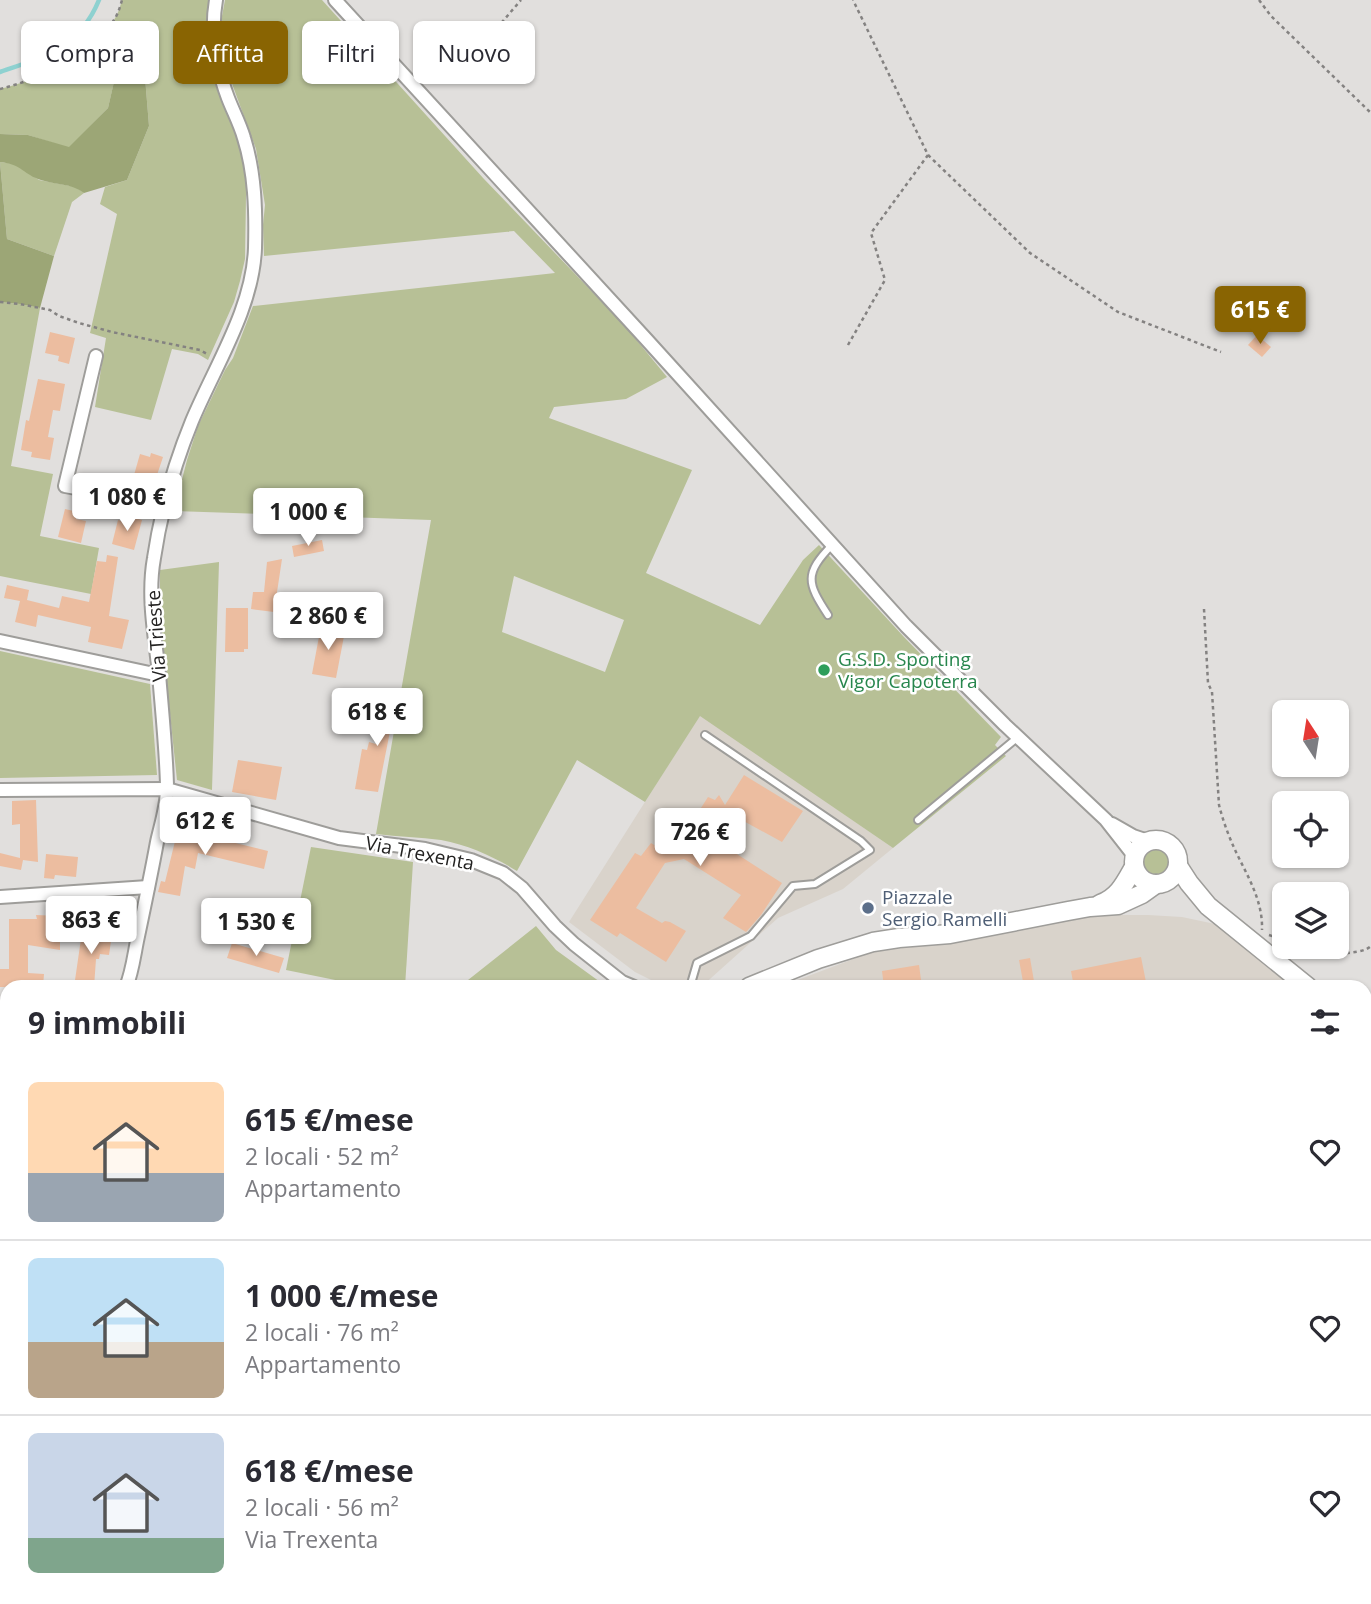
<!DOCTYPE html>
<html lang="it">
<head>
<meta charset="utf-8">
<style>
	:root { --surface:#fff; --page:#f2f2f3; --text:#2b2b33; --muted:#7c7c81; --line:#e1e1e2; --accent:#896402 }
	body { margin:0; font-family:"Open Sans",sans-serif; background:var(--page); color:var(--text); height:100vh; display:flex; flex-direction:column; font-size:26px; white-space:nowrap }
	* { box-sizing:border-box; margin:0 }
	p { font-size:23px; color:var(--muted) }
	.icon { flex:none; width:38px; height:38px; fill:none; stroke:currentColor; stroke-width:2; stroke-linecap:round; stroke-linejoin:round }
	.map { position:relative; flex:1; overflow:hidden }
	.side { position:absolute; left:0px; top:980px; width:1372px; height:625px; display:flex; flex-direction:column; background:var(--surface); border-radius:21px 21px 0 0; box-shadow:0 2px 5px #0004 }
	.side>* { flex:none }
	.banner { position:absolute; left:21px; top:21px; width:700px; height:63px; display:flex; gap:14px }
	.needle { width:46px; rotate:348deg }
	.fabs { position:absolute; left:1272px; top:700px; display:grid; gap:14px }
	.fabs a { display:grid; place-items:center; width:77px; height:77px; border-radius:10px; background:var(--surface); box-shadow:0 2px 5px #0004; font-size:35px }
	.price { position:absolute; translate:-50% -60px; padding:0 16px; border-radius:7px; background:#fff; color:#222; font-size:23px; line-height:46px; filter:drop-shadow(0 2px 4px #0008) }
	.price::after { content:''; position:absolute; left:50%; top:42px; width:21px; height:16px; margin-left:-10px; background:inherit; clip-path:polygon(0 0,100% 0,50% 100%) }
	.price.on { background:var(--accent); color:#fff }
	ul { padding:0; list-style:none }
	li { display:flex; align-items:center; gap:21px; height:175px; padding:0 28px }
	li+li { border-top:2px solid var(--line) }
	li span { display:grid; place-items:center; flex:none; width:196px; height:140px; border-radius:10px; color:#555 }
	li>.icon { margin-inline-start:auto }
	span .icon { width:84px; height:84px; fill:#fffc; stroke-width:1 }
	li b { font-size:30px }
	h2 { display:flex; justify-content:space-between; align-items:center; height:84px; padding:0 28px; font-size:30px }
	.chip { padding:0 24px; border-radius:10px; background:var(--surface); box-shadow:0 2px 5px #0004; font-size:24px; line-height:63px }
	.chip.on { background:var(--accent); color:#fff }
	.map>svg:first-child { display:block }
</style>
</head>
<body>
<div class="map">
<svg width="1371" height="1604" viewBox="0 0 1371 1604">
	<rect width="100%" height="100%" fill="#e1dfdd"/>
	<!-- built -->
	<g fill="#d9d3cb">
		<polygon points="700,715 893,848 843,889 778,918 701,987 655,982 635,972 569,922"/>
		<polygon points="1101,912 1117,913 1118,915 1148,915 1182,917 1215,924 1295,987 779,987 872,952 974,939"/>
		<polygon points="1365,1119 1371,1125 1371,1248 1365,1252"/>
	</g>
	<!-- green -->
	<g fill="#b7c096" fill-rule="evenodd">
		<path d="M122,0H208V26L212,76L221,99L241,143L249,191L246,196L245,259L240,281L234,302L208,360L198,354L172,349L151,420L95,407L106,338L90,333L117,214L100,204L105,187L127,180L149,126L145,77L124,39L108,108L69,148L28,135L0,134V89C40,79 92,56 114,20C118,14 120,7 122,0Z"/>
		<path d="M225,0H322L484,179L625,326L667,377L626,399L554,407L549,418L692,470L646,573L760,625L803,560L819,545L904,637L1001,737L995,745L1006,756L893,848L700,716L645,802L577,760L517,871C494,857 469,845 441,840C420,837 398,837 376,834L431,520L174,511L187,460L198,426L225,370L233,358L253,306L555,273L514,231L264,256L263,225L265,205L256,149L227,70L222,52V16ZM514,576L624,620L605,672L502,632Z"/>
		<polygon points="0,162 15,164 39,180 76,187 84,193 72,202 54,256 7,239"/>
		<polygon points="0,302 20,304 40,308 11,466 53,474 40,536 99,548 91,594 0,576"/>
		<polygon points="219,562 212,790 177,780 160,619 160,570"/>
		<polygon points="0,651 150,684 157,775 0,778"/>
		<polygon points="311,847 413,862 405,987 355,984 286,970"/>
		<circle cx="1156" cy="862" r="13"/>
		<polygon points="536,926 556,950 607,987 471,987 463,984"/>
		<polygon points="1365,1355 1371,1359 1371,1604 1187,1604 1185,1598 1365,1598"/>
		<polygon points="833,1598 880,1598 881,1604 834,1604"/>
		<polygon points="948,1598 1047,1598 1048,1604 949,1604"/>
		<polygon points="1093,1598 1140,1598 1141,1604 1094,1604"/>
	</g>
	<!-- forest -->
	<path fill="#9ca676" d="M124,38L158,53L145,77L149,126L127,180L84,193C71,183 56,185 41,180C24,175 22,164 0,162L7,239L54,256L40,308L20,304L0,302V134L28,135L69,147L108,108Z"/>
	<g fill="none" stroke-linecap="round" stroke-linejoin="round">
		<!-- stream -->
		<g stroke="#8ed1d0" stroke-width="4.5">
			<path d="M0,72C44,57 80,47 99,0"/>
			<polyline points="1365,1083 1371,1087"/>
		</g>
	</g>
	<!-- building -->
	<g fill="#ecbda0">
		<polygon points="50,332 75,338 69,364 58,361 59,356 45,353"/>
		<polygon points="1257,335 1271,347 1262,357 1248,345"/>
		<polygon points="38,379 65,384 60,411 53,410 48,437 54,438 50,460 31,457 32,452 21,450 26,420 29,421"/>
		<polygon points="151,453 163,457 155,481 134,475 140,454 150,457"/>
		<polygon points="65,509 78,512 76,519 86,521 81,543 58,537"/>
		<polygon points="127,516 142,520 134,550 112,544 118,520 125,522"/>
		<polygon points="322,540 324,551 294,557 292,546"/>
		<polygon points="107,555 118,557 109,616 129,620 122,649 88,642 91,627 38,615 36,627 15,622 20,601 4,598 7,585 29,590 27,600 59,608 62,596 89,602 97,561 106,562"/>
		<polygon points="282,559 274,612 251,609 253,592 264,592 267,562"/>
		<polygon points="226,608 248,608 248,649 244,649 244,652 225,652"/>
		<polygon points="321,626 345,631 336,678 312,674"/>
		<polygon points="386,688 398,691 378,792 355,789 362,749 367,750 369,742 376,744"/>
		<polygon points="238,760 282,767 276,800 232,792"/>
		<polygon points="744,775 803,811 782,842 729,813 712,838 782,883 761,915 747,931 746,932 723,918 741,895 684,859 665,863 636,908 662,923 665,921 670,922 686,931 666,962 620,933 617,937 590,920 635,853 641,856 651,843 656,846 660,839 667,843 675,832 683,836 708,797 715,800 719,795 725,805"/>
		<polygon points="36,800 38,862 23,860 21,870 0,866 0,853 20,858 20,824 12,825 12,801"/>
		<polygon points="178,829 268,851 264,869 198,853 195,869 185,866 180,896 158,892 161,881 165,882"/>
		<polygon points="46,854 78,857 76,877 55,875 54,879 44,878"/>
		<polygon points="36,915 60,916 60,950 28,945 28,973 44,974 43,987 0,987 0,969 9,969 9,919 37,919"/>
		<polygon points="103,920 106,941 111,941 109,955 100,954 99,959 96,959 94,987 74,987 82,932 92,934"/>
		<polygon points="232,943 284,958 279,973 227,958"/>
		<polygon points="1141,957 1147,987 1074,987 1071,971"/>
		<polygon points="1030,958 1035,987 1024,987 1019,960"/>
		<polygon points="919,965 922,987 884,987 882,971"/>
	</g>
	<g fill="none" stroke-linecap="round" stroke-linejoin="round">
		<!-- lane casing -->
		<g stroke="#9e9d9a" stroke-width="10">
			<g id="lane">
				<path d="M828,615C807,583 804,574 832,545"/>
				<polyline points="918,820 1018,737"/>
				<polyline points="690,987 697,963 751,936 793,886 815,884 870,850 861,841 705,735"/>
			</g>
		</g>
		<!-- street casing -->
		<g stroke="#9e9d9a" stroke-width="16">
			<g id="street">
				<polyline points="335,0 646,339 906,626 1005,725 1106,820 1135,857"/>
				<polyline points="96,356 65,486 164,504"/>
				<polyline points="0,641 159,675"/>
				<polyline points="0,790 167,789 339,838 425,849 471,860 503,873 522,888 555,926 574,944 622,982 634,987"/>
				<polyline points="1112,824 1133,836 1148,841"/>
				<polyline points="0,897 148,887"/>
				<path d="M126,987C132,973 134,956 137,941C144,908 151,875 157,842C161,824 168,803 167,785C166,748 162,711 159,674C155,636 147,597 154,558C161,511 174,465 192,421C215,366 253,308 255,248C256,211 255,173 244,138C240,124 233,111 228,98C216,66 210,34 216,0"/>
				<polyline points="0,1067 7,1067"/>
				<polyline points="0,1189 7,1177"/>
				<polyline points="0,1216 7,1217"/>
				<polyline points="0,1486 7,1491"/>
				<polyline points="143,1598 151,1604"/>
				<polyline points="369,1598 370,1604"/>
				<polyline points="697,1598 698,1604"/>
				<polyline points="937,1598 938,1604"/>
				<polyline points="99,1604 134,1598"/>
			</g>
		</g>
		<!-- secondary casing -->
		<g stroke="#9e9d9a" stroke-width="21">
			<g id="secondary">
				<circle cx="1156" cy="862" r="22"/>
				<polyline points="1178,866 1189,883 1208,906 1308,987"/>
				<path d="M1100,904C1118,898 1125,883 1134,867"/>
				<polyline points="749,987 818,959 873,942 899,938 950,934 1068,911 1090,907 1118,905 1142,894 1156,884"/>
				<polyline points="1365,1010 1371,1011"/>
				<polyline points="1365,1034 1371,1039"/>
				<polyline points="0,1117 7,1114"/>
				<polyline points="1365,1298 1371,1294"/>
				<polyline points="1365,1347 1371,1352"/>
				<polyline points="457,1604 481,1598"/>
			</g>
		</g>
		<!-- path -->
		<g stroke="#848281" stroke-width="2.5" stroke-dasharray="3.5 3.5" stroke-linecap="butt">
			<polyline points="1259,0 1271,16 1371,113"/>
			<polyline points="497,28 521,0"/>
			<path d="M0,89C40,79 92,56 114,20C118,14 120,7 122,0"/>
			<polyline points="928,155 1030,253 1118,312 1221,352"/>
			<polyline points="0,302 20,304 50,310 59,316 79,323 112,332 200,350 209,355"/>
			<polyline points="848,345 885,280 871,233 928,155 853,0"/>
			<path d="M1204,609L1208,683L1212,692L1219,805C1223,821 1229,837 1236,852C1248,877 1263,901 1262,930"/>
			<polyline points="1269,935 1284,940"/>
			<path d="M1298,947C1312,954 1360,957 1371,946"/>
		</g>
		<!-- lane -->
		<use href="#lane" stroke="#fff" stroke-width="6"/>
		<!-- street -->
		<use href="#street" stroke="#fff" stroke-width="12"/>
		<!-- secondary -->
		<use href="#secondary" stroke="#fff" stroke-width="18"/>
	</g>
	<!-- markers -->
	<circle fill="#2e9e5b" stroke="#fff" stroke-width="2.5" cx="824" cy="670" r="7"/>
	<circle fill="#5c6f8a" stroke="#fff" stroke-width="2.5" cx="868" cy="908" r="7"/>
	<g text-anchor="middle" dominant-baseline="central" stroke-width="5" stroke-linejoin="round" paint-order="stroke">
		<!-- street labels -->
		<g font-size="19" fill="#232221" stroke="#fff">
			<text transform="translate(156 636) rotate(-94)">Via Trieste</text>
			<text transform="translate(420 853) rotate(11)">Via Trexenta</text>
		</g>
		<!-- leisure labels -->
		<g font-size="19" fill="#27864d" stroke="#fff" text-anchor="start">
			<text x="838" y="659">G.S.D. Sporting<tspan x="838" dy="22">Vigor Capoterra</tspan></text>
		</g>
		<!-- service labels -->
		<g font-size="19" fill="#4e5e75" stroke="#fff" text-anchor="start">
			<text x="882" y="897">Piazzale<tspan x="882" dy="22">Sergio Ramelli</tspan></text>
		</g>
	</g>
</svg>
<div class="fabs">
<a><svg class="needle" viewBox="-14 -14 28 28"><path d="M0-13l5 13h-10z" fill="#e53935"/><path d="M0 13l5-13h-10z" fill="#7c7c81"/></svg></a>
<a><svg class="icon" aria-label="locate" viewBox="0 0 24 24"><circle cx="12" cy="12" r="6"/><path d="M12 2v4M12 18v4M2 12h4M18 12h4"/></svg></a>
<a><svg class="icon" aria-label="layers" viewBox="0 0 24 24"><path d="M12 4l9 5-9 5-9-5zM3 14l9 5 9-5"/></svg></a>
</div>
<b class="price on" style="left:1260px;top:346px">615 €</b>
<b class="price" style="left:127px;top:533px">1 080 €</b>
<b class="price" style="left:308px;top:548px">1 000 €</b>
<b class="price" style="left:328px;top:652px">2 860 €</b>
<b class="price" style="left:377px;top:748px">618 €</b>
<b class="price" style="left:205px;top:857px">612 €</b>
<b class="price" style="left:700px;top:868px">726 €</b>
<b class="price" style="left:91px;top:956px">863 €</b>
<b class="price" style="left:256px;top:958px">1 530 €</b>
<div class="banner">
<a class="chip">Compra</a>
<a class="chip on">Affitta</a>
<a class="chip">Filtri</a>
<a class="chip">Nuovo</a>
</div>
<section class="side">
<h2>9 immobili<svg class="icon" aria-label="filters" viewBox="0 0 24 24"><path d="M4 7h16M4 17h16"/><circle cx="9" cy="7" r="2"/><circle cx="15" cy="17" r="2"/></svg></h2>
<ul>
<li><span style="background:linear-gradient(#ffd9b3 65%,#9aa5b1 0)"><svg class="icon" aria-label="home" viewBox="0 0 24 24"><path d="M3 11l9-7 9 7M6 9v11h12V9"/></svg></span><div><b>615 €/mese</b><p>2 locali · 52 m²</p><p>Appartamento</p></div><svg class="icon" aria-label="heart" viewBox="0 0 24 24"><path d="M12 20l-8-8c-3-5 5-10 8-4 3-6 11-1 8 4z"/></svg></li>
<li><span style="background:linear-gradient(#bfe0f5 60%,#b9a48a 0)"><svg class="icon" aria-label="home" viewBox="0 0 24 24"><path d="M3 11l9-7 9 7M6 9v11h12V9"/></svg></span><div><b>1 000 €/mese</b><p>2 locali · 76 m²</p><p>Appartamento</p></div><svg class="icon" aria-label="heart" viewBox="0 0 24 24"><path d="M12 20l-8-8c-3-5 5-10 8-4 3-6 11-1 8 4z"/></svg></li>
<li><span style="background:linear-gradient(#c9d6e8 75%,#7fa58c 0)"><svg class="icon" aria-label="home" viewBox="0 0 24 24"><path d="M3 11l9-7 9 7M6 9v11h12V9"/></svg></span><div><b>618 €/mese</b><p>2 locali · 56 m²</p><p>Via Trexenta</p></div><svg class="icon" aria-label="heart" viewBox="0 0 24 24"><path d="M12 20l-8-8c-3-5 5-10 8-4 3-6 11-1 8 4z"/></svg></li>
</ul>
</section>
</div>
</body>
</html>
